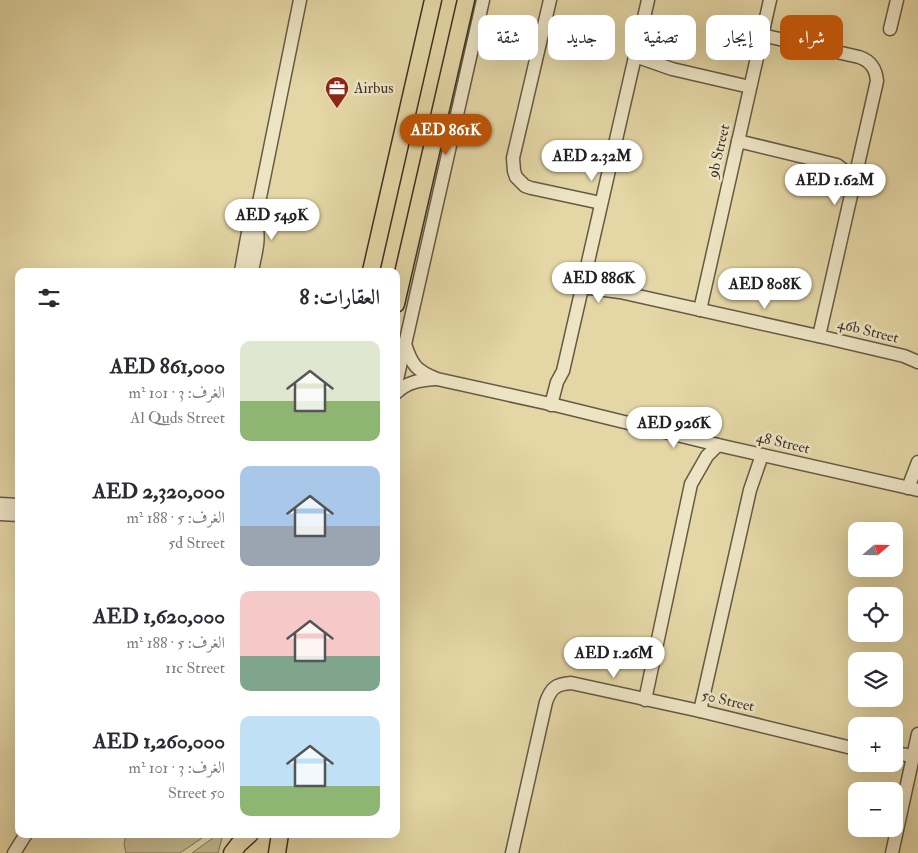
<!DOCTYPE html>
<html lang="ar">
<head>
<meta charset="utf-8">
<style>
	:root { --surface:#fff; --page:#f7f7f7; --text:#2b2b33; --muted:#7c7c81; --accent:#b45309 }
	body { margin:0; font-family:"IM FELL Double Pica",Amiri,serif; background:var(--page); color:var(--text); direction:rtl; height:100vh; display:flex; flex-direction:column; font-size:19px; white-space:nowrap }
	* { box-sizing:border-box; margin:0 }
	p { font-size:16px; color:var(--muted) }
	.icon { flex:none; width:28px; height:28px; fill:none; stroke:currentColor; stroke-width:2; stroke-linecap:round; stroke-linejoin:round }
	.map { position:relative; flex:1; overflow:hidden; direction:ltr }
	.panel { position:absolute; left:15px; top:268px; width:385px; height:570px; display:flex; flex-direction:column; background:var(--surface); border-radius:10px; box-shadow:0 5px 20px #0002; direction:rtl }
	.panel>* { flex:none }
	.top-card { position:absolute; left:415px; top:15px; width:428px; height:45px; direction:rtl; display:flex; gap:10px }
	.needle { width:32px; rotate:70deg }
	.tools { position:absolute; left:848px; top:522px; display:grid; gap:10px }
	.tools a { display:grid; place-items:center; width:55px; height:55px; border-radius:10px; background:var(--surface); box-shadow:0 5px 20px #0002; font-size:25px }
	.price { position:absolute; translate:-50% -42px; padding:0 11px; border-radius:18px; background:#fff; color:#222; font-size:16px; line-height:32px; filter:drop-shadow(0 1px 2px #0008) }
	.price::after { content:''; position:absolute; left:50%; top:30px; width:15px; height:11px; margin-left:-8px; background:inherit; clip-path:polygon(0 0,100% 0,50% 100%) }
	.price.active { background:var(--accent); color:#fff }
	ul { padding:0; list-style:none }
	li { display:flex; align-items:center; gap:15px; height:125px; padding:0 20px }
	li span { display:grid; place-items:center; flex:none; width:140px; height:100px; border-radius:10px; color:#555 }
	li>.icon { margin-inline-start:auto }
	span .icon { width:60px; height:60px; fill:#fffc; stroke-width:1 }
	li b { font-size:21px }
	h2 { display:flex; justify-content:space-between; align-items:center; height:60px; padding:0 20px; font-size:21px }
	.tag { padding:0 18px; border-radius:10px; background:var(--surface); box-shadow:0 5px 20px #0002; font-size:18px; line-height:45px }
	.tag.active { background:var(--accent); color:#fff }
	.map>svg:first-child { display:block }
</style>
</head>
<body>
<div class="map">
<svg width="918" height="853" viewBox="0 0 918 853">
	<rect width="100%" height="100%" fill="#e4d6a5"/>
	<filter id="stains"><feTurbulence type="fractalNoise" baseFrequency=".004" numOctaves="4"/><feColorMatrix values="0 0 0 0 .2 0 0 0 0 .09 0 0 0 0 .02 0 0 0 .5 -.17"/></filter>
	<radialGradient id="worn" r=".72"><stop offset=".6" stop-color="#630" stop-opacity="0"/><stop offset="1" stop-color="#630" stop-opacity=".3"/></radialGradient>
	<!-- green -->
	<g fill="#c7ba8f" stroke="#82755a">
		<polygon points="126,834 208,834 180,853 126,853 124,845"/>
		<polygon points="214,834 223,834 218,853 192,853 213,838"/>
	</g>
	<g fill="none" stroke-linecap="round" stroke-linejoin="round">
		<!-- minor casing -->
		<g stroke="#665a45" stroke-width="15">
			<g id="minor">
				<polyline points="550,0 513,158 514,171 516,177 525,186 531,188 601,203"/>
				<polyline points="890,29 897,0"/>
				<path d="M762,35L859,57C871,61 876,69 877,81L819,336"/>
				<polyline points="635,56 672,69 750,87"/>
				<polyline points="738,141 837,165 846,172 853,187"/>
				<polyline points="241,271 248,232 249,229 255,222"/>
				<path d="M252,271C255,255 261,238 255,222L300,0"/>
				<polyline points="582,287 620,292 827,338 904,356 918,362"/>
				<polyline points="700,310 770,0"/>
				<path d="M405,344C412,366 417,371 437,379L559,406L718,445L918,490"/>
				<polyline points="396,384 483,0"/>
				<path d="M396,393C407,382 420,380 435,379"/>
				<polyline points="551,405 557,382 563,371 648,0"/>
				<polyline points="908,488 918,462"/>
				<polyline points="0,504 19,505"/>
				<polyline points="0,514 19,515"/>
				<polyline points="645,700 691,484 707,456 718,445"/>
				<polyline points="700,711 750,490 762,455"/>
				<polyline points="894,753 913,756"/>
				<polyline points="14,853 26,834"/>
				<path d="M512,853L546,702C551,688 556,684 571,683L700,711L856,749"/>
				<polyline points="892,853 918,734"/>
			</g>
		</g>
		<!-- major casing -->
		<g stroke="#3c3025" stroke-width="19">
			<g id="major">
				<polyline points="371,271 433,0"/>
				<polyline points="396,304 466,0"/>
				<polyline points="232,853 239,844 250,834"/>
				<polyline points="277,853 280,834"/>
			</g>
		</g>
		<!-- minor -->
		<use href="#minor" stroke="#ede4c4" stroke-width="12"/>
		<!-- major -->
		<use href="#major" stroke="#e4d6a5" stroke-width="16"/>
	</g>
	<!-- icons -->
	<defs>
		<g id="office-pin" transform="scale(1.25)"><path d="M0 17L-7.5 6A9.5 9.5 0 1 1 7.5 6Z" fill="#8f2418" stroke="#ede4c4"/><path d="M-6-3h4V-5.5h4V-3h4V5H-6ZM-1-4.5V-3h2v-1.5ZM-6 0V1H6V0Z" fill="#fff"/></g>
	</defs>
	<g fill-rule="evenodd">
		<use href="#office-pin" x="337" y="88"/>
	</g>
	<g text-anchor="middle" dominant-baseline="central" stroke-width="5" stroke-linejoin="round" paint-order="stroke">
		<!-- poi labels -->
		<g font-size="15" fill="#3c3025" stroke="#ede4c4" text-anchor="start">
			<text x="354" y="88">Airbus</text>
		</g>
		<!-- street labels -->
		<g font-size="15" fill="#3c3025" stroke="#ede4c4">
			<text transform="translate(719 151) rotate(-77)">9b Street</text>
			<text transform="translate(868 331) rotate(14)">46b Street</text>
			<text transform="translate(783 443) rotate(13)">48 Street</text>
			<text transform="translate(728 701) rotate(13)">50 Street</text>
		</g>
	</g>
	<rect width="100%" height="100%" filter="url(#stains)"/>
	<rect width="100%" height="100%" fill="url(#worn)"/>
</svg>
<div class="tools">
<a><svg class="needle" viewBox="-14 -14 28 28"><path d="M0-13l5 13h-10z" fill="#e53935"/><path d="M0 13l5-13h-10z" fill="#7c7c81"/></svg></a>
<a><svg class="icon" aria-label="locate" viewBox="0 0 24 24"><circle cx="12" cy="12" r="6"/><path d="M12 2v4M12 18v4M2 12h4M18 12h4"/></svg></a>
<a><svg class="icon" aria-label="layers" viewBox="0 0 24 24"><path d="M12 4l9 5-9 5-9-5zM3 14l9 5 9-5"/></svg></a>
<a>+</a>
<a>−</a>
</div>
<b class="price active" style="left:446px;top:156px">AED 861K</b>
<b class="price" style="left:592px;top:182px">AED 2.32M</b>
<b class="price" style="left:835px;top:206px">AED 1.62M</b>
<b class="price" style="left:272px;top:241px">AED 549K</b>
<b class="price" style="left:599px;top:304px">AED 886K</b>
<b class="price" style="left:765px;top:310px">AED 808K</b>
<b class="price" style="left:674px;top:449px">AED 926K</b>
<b class="price" style="left:614px;top:679px">AED 1.26M</b>
<div class="top-card">
<a class="tag active">شراء</a>
<a class="tag">إيجار</a>
<a class="tag">تصفية</a>
<a class="tag">جديد</a>
<a class="tag">شقة</a>
</div>
<section class="panel">
<h2>العقارات: 8<svg class="icon" aria-label="filters" viewBox="0 0 24 24"><path d="M4 7h16M4 17h16"/><circle cx="9" cy="7" r="2"/><circle cx="15" cy="17" r="2"/></svg></h2>
<ul>
<li><span style="background:linear-gradient(#dfe7d0 60%,#8fb573 0)"><svg class="icon" aria-label="home" viewBox="0 0 24 24"><path d="M3 11l9-7 9 7M6 9v11h12V9"/></svg></span><div><b>AED 861,000</b><p>الغرف: 3 · 101 m²</p><p>Al Quds Street</p></div></li>
<li><span style="background:linear-gradient(#a9c7e8 60%,#9aa5b1 0)"><svg class="icon" aria-label="home" viewBox="0 0 24 24"><path d="M3 11l9-7 9 7M6 9v11h12V9"/></svg></span><div><b>AED 2,320,000</b><p>الغرف: 5 · 188 m²</p><p>5d Street</p></div></li>
<li><span style="background:linear-gradient(#f6c9c9 65%,#7fa58c 0)"><svg class="icon" aria-label="home" viewBox="0 0 24 24"><path d="M3 11l9-7 9 7M6 9v11h12V9"/></svg></span><div><b>AED 1,620,000</b><p>الغرف: 5 · 188 m²</p><p>11c Street</p></div></li>
<li><span style="background:linear-gradient(#bfe0f5 70%,#8fb573 0)"><svg class="icon" aria-label="home" viewBox="0 0 24 24"><path d="M3 11l9-7 9 7M6 9v11h12V9"/></svg></span><div><b>AED 1,260,000</b><p>الغرف: 3 · 101 m²</p><p>50 Street</p></div></li>
</ul>
</section>
</div>
</body>
</html>
